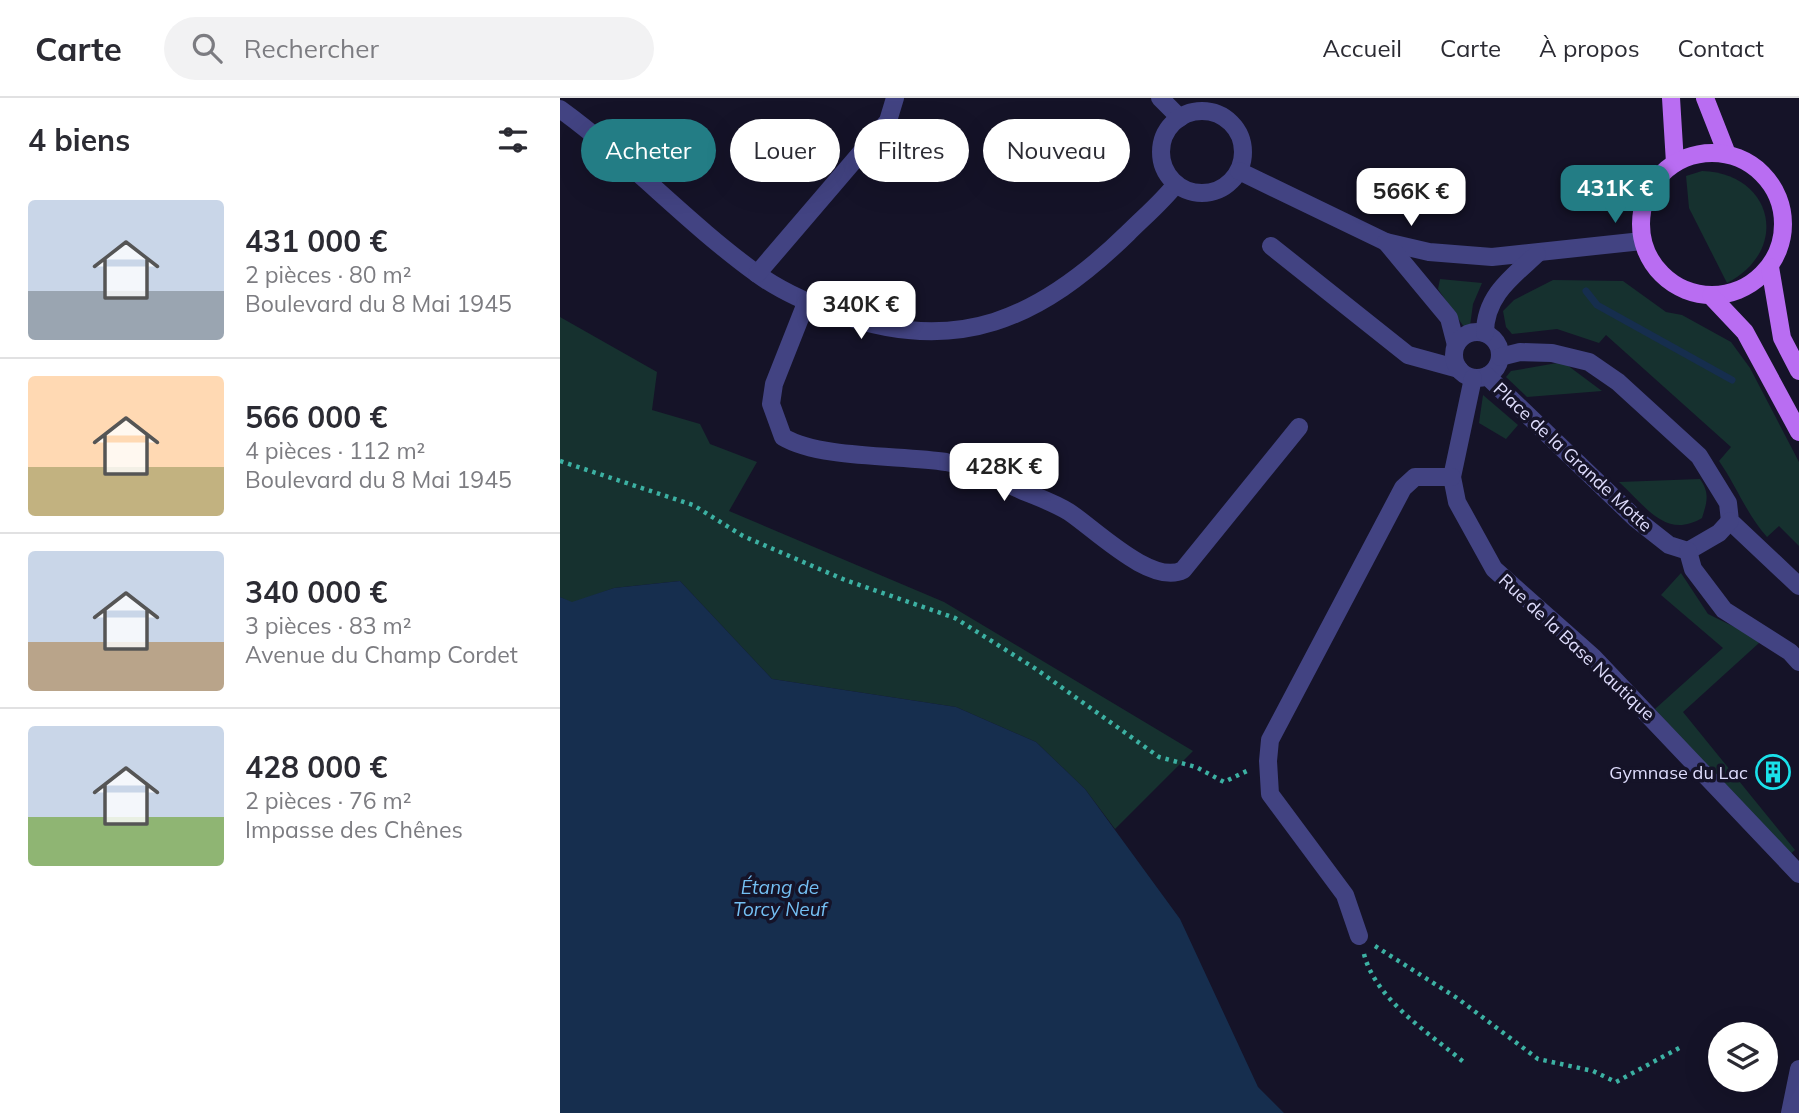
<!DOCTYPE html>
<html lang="fr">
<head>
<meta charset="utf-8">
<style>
	:root { --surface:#fff; --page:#f2f2f3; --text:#2b2b33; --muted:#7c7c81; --line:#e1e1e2; --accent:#237d85 }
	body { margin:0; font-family:Mulish,sans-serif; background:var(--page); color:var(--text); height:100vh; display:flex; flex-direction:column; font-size:26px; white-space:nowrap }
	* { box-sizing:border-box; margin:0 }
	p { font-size:23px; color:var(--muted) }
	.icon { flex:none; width:38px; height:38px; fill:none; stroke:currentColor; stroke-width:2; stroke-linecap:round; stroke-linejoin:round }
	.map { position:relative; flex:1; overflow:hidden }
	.sheet { display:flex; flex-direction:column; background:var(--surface); width:560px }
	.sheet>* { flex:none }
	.top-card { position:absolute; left:21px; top:21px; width:665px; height:63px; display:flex; gap:14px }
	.fabs { position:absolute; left:1148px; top:924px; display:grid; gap:14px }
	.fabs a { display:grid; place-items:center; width:70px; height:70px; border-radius:50%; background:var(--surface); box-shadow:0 7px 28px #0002; font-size:35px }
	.price { position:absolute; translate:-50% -60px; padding:0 16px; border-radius:14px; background:#fff; color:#222; font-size:23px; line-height:46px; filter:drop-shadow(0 2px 4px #0008) }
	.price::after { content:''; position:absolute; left:50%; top:42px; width:21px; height:16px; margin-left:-10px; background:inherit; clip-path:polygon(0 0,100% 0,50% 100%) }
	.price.on { background:var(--accent); color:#fff }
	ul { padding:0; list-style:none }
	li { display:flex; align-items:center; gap:21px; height:175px; padding:0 28px }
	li+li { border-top:2px solid var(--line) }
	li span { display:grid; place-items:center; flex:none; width:196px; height:140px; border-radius:7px; color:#555 }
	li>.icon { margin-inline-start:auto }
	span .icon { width:84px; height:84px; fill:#fffc; stroke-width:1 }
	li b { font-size:30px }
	h2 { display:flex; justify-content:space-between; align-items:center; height:84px; padding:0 28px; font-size:30px }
	.chip { padding:0 24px; border-radius:32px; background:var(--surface); box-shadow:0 7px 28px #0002; font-size:24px; line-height:63px }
	.chip.on { background:var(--accent); color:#fff }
	header { display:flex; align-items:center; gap:42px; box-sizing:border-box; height:98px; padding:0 35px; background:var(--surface); border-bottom:2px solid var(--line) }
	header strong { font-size:33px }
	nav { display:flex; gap:38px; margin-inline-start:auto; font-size:24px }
	.search { width:490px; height:63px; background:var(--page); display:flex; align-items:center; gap:18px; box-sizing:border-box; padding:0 24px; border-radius:38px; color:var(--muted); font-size:26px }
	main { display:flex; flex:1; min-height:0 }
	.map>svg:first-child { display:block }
</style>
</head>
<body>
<header>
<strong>Carte</strong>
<div class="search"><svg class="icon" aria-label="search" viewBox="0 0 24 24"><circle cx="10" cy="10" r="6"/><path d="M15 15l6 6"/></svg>Rechercher</div>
<nav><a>Accueil</a><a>Carte</a><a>À propos</a><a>Contact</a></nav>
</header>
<main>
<section class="sheet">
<h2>4 biens<svg class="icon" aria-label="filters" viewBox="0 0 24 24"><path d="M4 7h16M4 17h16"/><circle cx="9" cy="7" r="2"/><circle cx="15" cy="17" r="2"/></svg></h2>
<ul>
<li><span style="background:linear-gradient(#c9d6e8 65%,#9aa5b1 0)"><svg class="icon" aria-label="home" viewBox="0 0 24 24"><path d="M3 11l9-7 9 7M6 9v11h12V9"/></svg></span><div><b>431 000 €</b><p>2 pièces · 80 m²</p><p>Boulevard du 8 Mai 1945</p></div></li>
<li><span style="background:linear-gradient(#ffd9b3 65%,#c2b280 0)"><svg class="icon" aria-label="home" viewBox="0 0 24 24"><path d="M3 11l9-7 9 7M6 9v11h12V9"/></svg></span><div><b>566 000 €</b><p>4 pièces · 112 m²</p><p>Boulevard du 8 Mai 1945</p></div></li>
<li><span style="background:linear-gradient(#c9d6e8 65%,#b9a48a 0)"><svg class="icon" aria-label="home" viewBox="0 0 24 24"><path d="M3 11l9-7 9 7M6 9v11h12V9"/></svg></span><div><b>340 000 €</b><p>3 pièces · 83 m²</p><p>Avenue du Champ Cordet</p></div></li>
<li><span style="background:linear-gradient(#c9d6e8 65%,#8fb573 0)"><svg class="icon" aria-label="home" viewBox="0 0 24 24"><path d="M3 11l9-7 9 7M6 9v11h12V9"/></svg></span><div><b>428 000 €</b><p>2 pièces · 76 m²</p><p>Impasse des Chênes</p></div></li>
</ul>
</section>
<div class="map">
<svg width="1239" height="1015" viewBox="0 0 1239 1015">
	<rect width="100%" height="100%" fill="#151328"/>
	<!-- green -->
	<g fill="#16312f">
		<path d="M1142,73C1213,75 1231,152 1167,185L1129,110L1126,78Z"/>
		<polygon points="880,181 922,185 913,206 910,228 904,229 878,191"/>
		<path d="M993,182L1063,183L1106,214L1122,217L1171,244L1190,270L1239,364V448L1219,428L1207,439C1186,415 1177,389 1159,363L1171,349L1046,237L1039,245L997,231L952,236L946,229L943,213L954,202Z"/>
		<polygon points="0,219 97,274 92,312 140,326 150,346 197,364 169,413 384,504 633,653 555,731 525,691 476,644 396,609 212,581 120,483 54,490 12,505 0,499"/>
		<polygon points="1003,264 1042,293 967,299 946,279 951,273"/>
		<polygon points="923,297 958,327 946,341 919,325"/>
		<path d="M1140,381C1150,395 1147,404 1142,420C1105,442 1085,407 1059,384Z"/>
		<polygon points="1121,475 1148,516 1197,540 1199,545 1123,614 1235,752 1228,758 1095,611 1163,550 1101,497"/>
	</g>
	<!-- water -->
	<polygon fill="#162e4e" points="120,483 212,581 396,609 476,644 525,691 620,821 698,989 724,1015 0,1015 0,499 12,504 54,490"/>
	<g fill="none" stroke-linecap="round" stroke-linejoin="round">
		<!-- stream -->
		<polyline stroke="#162e4e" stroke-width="7" points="1026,193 1037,207 1172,282"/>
		<!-- path -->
		<g stroke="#3cb1a3" stroke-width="4.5" stroke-dasharray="3.5 5" stroke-linecap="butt">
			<polyline points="0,363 133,407 183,438 285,482 395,520 476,571 599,659 636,669 664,684 691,671"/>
			<polyline points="815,848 897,900 978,961 1033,973 1056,984 1121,949"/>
			<path d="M804,856C816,903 871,936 906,966"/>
		</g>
		<!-- minor -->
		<g stroke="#424382" stroke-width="18">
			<polyline points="600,0 620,20"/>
			<path d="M0,11C69,61 127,125 196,175C220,193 248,205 276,215C397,259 480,221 568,135C584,119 602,104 616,86"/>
			<circle cx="642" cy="54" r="41"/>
			<polyline points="679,73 826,144 869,154 932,159 1082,143"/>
			<polyline points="826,144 889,220 896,247"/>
			<polyline points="711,148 848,257 899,271"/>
			<polyline points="197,176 328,23 335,0"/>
			<path d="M246,205L214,286L211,306L223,339C260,361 341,357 386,364C412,369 437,381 461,392C477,399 495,405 509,414C536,432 592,488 623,472L739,329"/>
			<circle cx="917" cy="257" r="23"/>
			<path d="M925,235C925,198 952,179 977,156"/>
			<polyline points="940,259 960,254 992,255 1029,264 1058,284 1139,358 1168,405 1170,423 1239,488"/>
			<polyline points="927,278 1076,421 1109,447 1128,453 1159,435 1170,423"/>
			<polyline points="913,280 892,379 897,404 934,471 1033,559 1239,776"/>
			<polyline points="1128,453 1133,471 1164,512 1230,554 1239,564"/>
			<polyline points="799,838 785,797 710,696 708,663 710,642 843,390 855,379 892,379"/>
			<polyline points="1230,1015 1239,971"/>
		</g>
		<!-- major -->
		<g stroke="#b96df2" stroke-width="18">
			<polyline points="1111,0 1115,65"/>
			<polyline points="1145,0 1167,56"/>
			<circle cx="1152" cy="126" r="71"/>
			<polyline points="1210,169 1222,240 1239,273"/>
			<polyline points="1151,198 1185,234 1239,334"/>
		</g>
	</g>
	<!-- icons -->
	<defs>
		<g id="building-ring" transform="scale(1.75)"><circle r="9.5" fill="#151328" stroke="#1ae1ea" stroke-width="1.5"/><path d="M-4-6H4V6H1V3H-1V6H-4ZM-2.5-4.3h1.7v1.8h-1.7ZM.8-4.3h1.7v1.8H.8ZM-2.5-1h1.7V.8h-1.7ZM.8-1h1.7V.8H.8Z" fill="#1ae1ea"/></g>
	</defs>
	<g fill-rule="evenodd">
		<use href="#building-ring" x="1213" y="674"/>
	</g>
	<g text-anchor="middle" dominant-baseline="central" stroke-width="7" stroke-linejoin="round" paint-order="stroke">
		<!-- street labels -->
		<g font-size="18" fill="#dedcfc" stroke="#151328">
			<text transform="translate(1013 359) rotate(43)">Place de la Grande Motte</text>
			<text transform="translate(1017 549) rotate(43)">Rue de la Base Nautique</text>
		</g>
		<!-- poi labels -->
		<g font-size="18" fill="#dedcfc" stroke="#151328" text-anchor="end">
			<text x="1188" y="674">Gymnase du Lac</text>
		</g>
		<!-- water labels -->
		<g font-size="19" font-style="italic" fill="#74bff3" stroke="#151328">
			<text x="220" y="789">Étang de<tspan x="220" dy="22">Torcy Neuf</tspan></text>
		</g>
	</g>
</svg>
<div class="fabs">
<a><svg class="icon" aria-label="layers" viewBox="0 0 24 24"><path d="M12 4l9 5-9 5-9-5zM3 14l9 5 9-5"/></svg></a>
</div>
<b class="price on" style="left:1055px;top:127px">431K €</b>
<b class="price" style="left:851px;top:130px">566K €</b>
<b class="price" style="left:301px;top:243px">340K €</b>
<b class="price" style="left:444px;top:405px">428K €</b>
<div class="top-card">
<a class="chip on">Acheter</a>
<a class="chip">Louer</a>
<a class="chip">Filtres</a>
<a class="chip">Nouveau</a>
</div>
</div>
</main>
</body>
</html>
